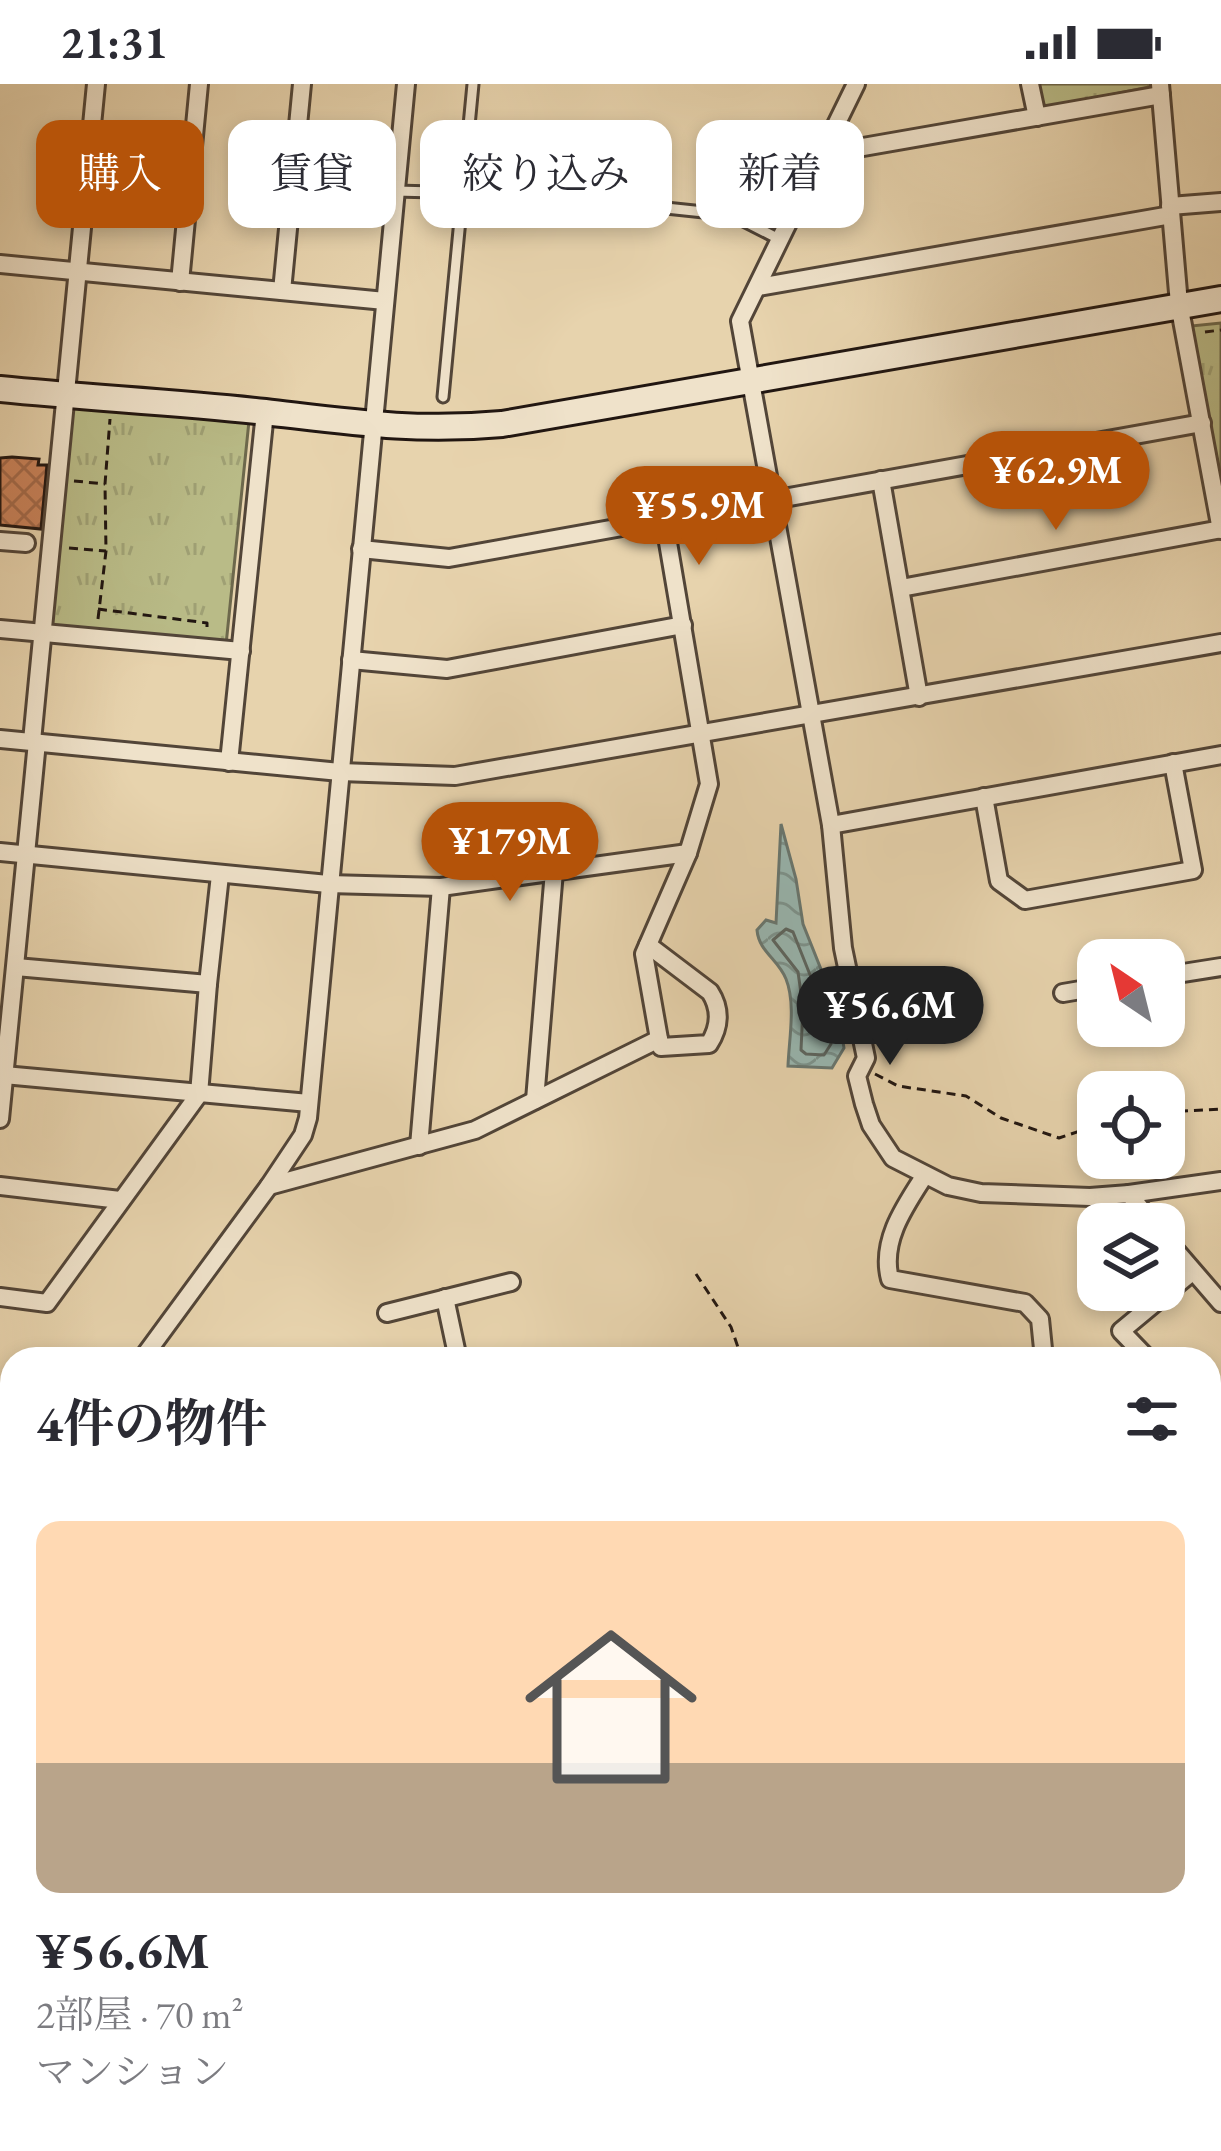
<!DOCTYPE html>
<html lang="ja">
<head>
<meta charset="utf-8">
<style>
	:root { --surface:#fff; --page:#f7f7f7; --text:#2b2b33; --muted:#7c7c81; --accent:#b45309 }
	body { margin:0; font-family:"EB Garamond","Noto Serif JP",serif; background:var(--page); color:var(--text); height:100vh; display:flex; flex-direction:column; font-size:45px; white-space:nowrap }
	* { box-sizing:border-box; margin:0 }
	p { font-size:39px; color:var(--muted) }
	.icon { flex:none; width:66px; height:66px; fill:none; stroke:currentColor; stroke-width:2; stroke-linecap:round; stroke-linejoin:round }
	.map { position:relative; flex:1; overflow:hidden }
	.side { position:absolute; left:0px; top:1263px; width:1221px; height:804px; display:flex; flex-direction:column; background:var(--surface); border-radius:36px 36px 0 0; box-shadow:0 6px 18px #0003 }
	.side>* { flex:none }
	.top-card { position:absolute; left:36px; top:36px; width:1149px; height:108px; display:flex; gap:24px }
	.needle { width:78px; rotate:325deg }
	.buttons { position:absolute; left:1077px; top:855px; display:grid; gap:24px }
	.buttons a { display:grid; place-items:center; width:108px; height:108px; border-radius:24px; background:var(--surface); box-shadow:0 6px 18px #0003; font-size:60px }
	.price { position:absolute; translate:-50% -102px; padding:0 27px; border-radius:42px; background:var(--accent); color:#fff; font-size:39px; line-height:78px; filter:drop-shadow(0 3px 6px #0008) }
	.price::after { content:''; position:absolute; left:50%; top:72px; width:36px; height:27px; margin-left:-18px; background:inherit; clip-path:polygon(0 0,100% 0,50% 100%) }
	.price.on { background:#222; color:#fff }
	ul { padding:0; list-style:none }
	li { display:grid; align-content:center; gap:24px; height:636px; padding:0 36px }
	li span { display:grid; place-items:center; height:372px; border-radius:24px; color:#555 }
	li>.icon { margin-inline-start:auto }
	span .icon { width:216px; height:216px; fill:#fffc; stroke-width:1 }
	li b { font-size:51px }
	h2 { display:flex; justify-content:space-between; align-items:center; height:144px; padding:0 36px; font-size:51px }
	.pill { padding:0 42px; border-radius:24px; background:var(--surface); box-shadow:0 6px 18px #0003; font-size:42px; line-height:108px }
	.pill.on { background:var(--accent); color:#fff }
	.status { display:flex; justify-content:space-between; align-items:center; height:84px; padding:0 60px; background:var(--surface); direction:ltr }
	.status svg { height:33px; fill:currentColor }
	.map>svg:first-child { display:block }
</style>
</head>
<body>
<div class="status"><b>21:31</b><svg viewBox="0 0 49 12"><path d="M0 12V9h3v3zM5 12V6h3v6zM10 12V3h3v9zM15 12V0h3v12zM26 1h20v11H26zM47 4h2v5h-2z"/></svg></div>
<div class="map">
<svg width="1221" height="2067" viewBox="0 0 1221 2067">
	<defs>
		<pattern id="park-tufts" width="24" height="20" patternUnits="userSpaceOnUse" patternTransform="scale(3)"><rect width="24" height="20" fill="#b9bb87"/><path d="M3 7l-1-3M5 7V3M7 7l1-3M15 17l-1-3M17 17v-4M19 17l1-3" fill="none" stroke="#9fa074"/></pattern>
		<pattern id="water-waves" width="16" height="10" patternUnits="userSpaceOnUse" patternTransform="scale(3)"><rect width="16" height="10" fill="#98b7b1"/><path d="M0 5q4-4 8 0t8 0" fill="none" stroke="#7c948f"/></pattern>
		<pattern id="building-cross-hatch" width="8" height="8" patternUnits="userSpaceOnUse" patternTransform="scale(3)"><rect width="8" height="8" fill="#ca835b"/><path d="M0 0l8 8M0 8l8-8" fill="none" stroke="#a46a4a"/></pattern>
	</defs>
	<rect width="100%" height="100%" fill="#e7d3ad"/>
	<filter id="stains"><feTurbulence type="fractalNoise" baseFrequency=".00167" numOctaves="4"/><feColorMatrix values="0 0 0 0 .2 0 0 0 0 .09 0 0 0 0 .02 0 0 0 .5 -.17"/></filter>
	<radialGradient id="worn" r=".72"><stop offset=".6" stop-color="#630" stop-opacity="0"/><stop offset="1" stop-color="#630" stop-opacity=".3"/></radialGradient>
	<!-- park -->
	<g fill="url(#park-tufts)" stroke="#6d684c" stroke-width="3">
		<polygon points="1037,0 1149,0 1149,3 1050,23 1041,20"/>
		<polygon points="1221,239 1221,396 1191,242"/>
		<polygon points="66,322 249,337 226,561 47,541"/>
	</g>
	<!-- water -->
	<path fill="url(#water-waves)" stroke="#687771" stroke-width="3" d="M781,740L796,795L803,840L838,928L844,964L832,984L788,982C789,955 796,920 786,895C778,875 759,868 757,846L766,836L776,839Z"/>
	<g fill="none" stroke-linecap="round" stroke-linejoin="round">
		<!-- shore -->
		<polygon stroke="#5c6661" stroke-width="3" points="786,845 793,848 826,931 831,960 824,971 806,970 801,966 803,923 798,888 773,856"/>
		<!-- stream -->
		<g stroke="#687771" stroke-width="6">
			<polyline points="1209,1424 1221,1403"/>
			<polyline points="665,2067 672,2058 670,2055"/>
		</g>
	</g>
	<!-- building -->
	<polygon fill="url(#building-cross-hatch)" stroke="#211611" stroke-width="3" points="12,373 39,375 38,381 47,381 41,445 0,441 0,374"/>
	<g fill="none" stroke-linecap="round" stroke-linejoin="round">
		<!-- lane casing -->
		<g stroke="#524538" stroke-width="15">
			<g id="lane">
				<polyline points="396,107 543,111 732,131 779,155"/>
				<polyline points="443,313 473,0"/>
			</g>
		</g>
		<!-- street casing -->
		<g stroke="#524538" stroke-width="22">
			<g id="street">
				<polyline points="856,0 740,237 831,741 843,864 866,974 857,992 864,1020 871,1041 893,1074 948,1102 981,1109 1090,1113 1129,1110 1153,1140"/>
				<polyline points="1030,0 1037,33"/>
				<polyline points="1160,0 1179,220 1221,446"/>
				<polyline points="823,70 1161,11"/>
				<polyline points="1170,122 1221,118"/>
				<polyline points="0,180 385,217"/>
				<polyline points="180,198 199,0"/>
				<polyline points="758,203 1171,131"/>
				<polyline points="282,207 302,0"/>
				<polyline points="881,396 919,613"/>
				<polyline points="0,457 26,459"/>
				<polyline points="361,465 449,474 1202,339"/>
				<polyline points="901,504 1221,445"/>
				<polyline points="0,545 241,567"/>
				<polyline points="351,576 447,585 683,541"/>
				<polyline points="0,655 340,688 455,692 1221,559"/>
				<polyline points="32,657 96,0"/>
				<polyline points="229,678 265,328"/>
				<polyline points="984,713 999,797 1025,816 1193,786 1173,679"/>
				<polyline points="831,741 1221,671"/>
				<polyline points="0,768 328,800 441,803 688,769"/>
				<path d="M648,861L710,908C721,925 720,943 709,960L661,963L659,955"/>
				<polyline points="16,883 208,900 220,791"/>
				<polyline points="1164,892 1221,883"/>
				<polyline points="1063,909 1098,903"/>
				<polyline points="4,991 309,1019"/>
				<polyline points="535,1016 554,787"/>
				<polyline points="0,1035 37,658"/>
				<polyline points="419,1062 441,803"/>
				<path d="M925,1091C905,1122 880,1157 890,1195L1025,1219L1040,1235L1044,1275"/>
				<polyline points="0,1102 120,1116"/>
				<polyline points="269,1102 475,1046 659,955 644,870 688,769 709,700 664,435"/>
				<polyline points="1129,1110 1221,1097"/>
				<polyline points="1164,1153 1221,1219"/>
				<polyline points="0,1213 47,1219 199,1010 208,900"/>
				<polyline points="445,1214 458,1275"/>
				<polyline points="387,1229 511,1198"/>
				<polyline points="142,1275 269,1102 303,1051 308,1034 406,0"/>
				<polyline points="1148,1275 1121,1247 1192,1188"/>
				<polyline points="0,1327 12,1328"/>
				<polyline points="0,1372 12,1375"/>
				<polyline points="1209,1389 1221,1369"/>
				<polyline points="1209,1562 1221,1574"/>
				<polyline points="0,1587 12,1604"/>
				<polyline points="0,1759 12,1750"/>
				<polyline points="0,1774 12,1791"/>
				<polyline points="1209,1927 1221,1919"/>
				<polyline points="1209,2003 1221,2016"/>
				<polyline points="0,2008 12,2006"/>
				<polyline points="352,2055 354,2067"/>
				<polyline points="499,2067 500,2055"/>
				<polyline points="612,2067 625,2055"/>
			</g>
		</g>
		<!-- secondary casing -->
		<g stroke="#211611" stroke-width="30">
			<g id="secondary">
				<path d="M0,305C88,314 177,318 265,328C351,338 414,348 502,340L1221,215"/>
				<polyline points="0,1964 12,1978"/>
				<polyline points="85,2055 100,2067"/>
			</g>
		</g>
		<!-- path -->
		<g stroke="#211611" stroke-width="3" stroke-dasharray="9 6" stroke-linecap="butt">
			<polyline points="1205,248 1221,246"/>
			<polyline points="74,397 105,400"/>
			<polyline points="69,464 106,467"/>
			<polyline points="98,525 207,539 207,544"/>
			<polyline points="98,535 106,467 105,400 110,335"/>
			<polyline points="875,990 898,1002 966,1012 1001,1034 1059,1054 1098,1041"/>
			<polyline points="1164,1028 1221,1025"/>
			<polyline points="696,1190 731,1243 742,1275"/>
			<polyline points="0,1499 12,1483"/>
			<polyline points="888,2055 899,2067"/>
		</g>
		<!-- lane -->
		<use href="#lane" stroke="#efe2ca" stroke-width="9"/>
		<!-- street -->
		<use href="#street" stroke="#efe2ca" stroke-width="16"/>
		<!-- secondary -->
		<use href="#secondary" stroke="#efe2ca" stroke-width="24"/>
	</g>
	<rect width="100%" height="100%" filter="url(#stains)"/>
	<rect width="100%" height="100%" fill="url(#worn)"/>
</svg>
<div class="buttons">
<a><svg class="needle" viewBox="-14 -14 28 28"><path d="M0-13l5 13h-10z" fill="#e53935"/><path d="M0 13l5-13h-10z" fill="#7c7c81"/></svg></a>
<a><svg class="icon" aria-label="locate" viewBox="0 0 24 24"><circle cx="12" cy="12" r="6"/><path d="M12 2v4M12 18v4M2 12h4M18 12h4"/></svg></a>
<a><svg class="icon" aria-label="layers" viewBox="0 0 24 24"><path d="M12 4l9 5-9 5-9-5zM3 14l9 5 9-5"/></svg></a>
</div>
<b class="price" style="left:1056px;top:449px">¥62.9M</b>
<b class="price" style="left:699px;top:484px">¥55.9M</b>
<b class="price" style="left:510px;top:820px">¥179M</b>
<b class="price on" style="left:890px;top:984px">¥56.6M</b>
<div class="top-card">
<a class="pill on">購入</a>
<a class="pill">賃貸</a>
<a class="pill">絞り込み</a>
<a class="pill">新着</a>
</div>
<section class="side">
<h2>4件の物件<svg class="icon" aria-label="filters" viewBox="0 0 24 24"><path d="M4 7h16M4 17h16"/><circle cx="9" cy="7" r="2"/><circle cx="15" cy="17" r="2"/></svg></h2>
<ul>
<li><span style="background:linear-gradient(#ffd9b3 65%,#b9a48a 0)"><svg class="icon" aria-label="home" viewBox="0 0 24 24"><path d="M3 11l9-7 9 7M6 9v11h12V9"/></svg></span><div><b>¥56.6M</b><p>2部屋 · 70 m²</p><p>マンション</p></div></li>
</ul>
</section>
</div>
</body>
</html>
